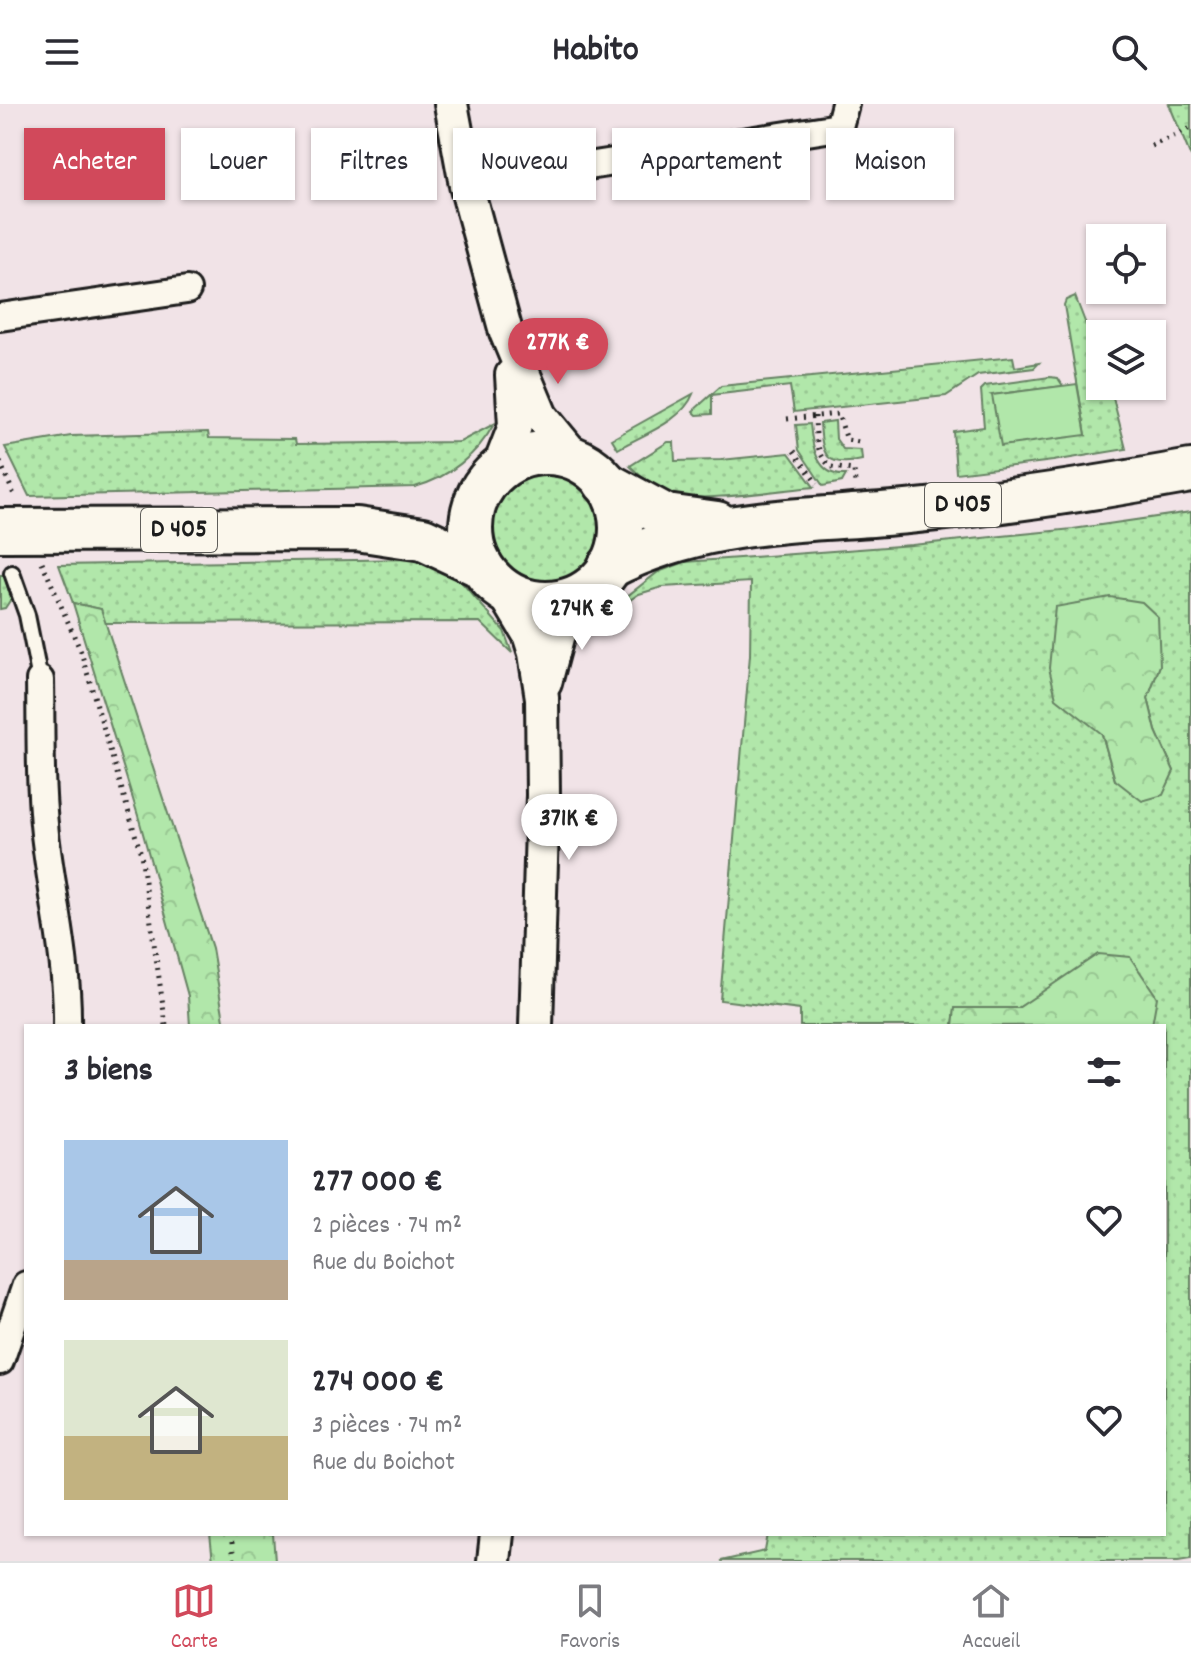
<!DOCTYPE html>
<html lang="fr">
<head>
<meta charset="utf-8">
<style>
	:root { --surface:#fff; --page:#f7f7f7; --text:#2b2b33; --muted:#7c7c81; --line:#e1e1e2; --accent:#d1495b }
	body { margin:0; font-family:Dekko,sans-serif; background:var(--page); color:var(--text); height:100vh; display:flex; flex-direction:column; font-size:30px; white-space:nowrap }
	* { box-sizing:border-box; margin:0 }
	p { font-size:26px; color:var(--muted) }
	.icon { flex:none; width:44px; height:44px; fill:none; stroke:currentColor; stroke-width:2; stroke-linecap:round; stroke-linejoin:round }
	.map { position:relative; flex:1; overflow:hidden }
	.drawer { position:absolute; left:24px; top:920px; width:1142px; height:512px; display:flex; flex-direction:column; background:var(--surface); border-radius:0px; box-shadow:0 2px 6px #0004 }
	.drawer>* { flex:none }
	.hud { position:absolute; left:24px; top:24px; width:1144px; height:72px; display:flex; gap:16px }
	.controls { position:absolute; left:1086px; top:120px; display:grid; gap:16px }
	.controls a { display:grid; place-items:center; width:80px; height:80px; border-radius:0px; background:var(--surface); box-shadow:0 2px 6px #0004; font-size:40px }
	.price { position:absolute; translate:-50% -68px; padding:0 18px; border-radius:28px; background:#fff; color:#222; font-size:26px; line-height:52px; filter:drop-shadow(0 2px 4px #0008) }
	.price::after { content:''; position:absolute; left:50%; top:48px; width:24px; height:18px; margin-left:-12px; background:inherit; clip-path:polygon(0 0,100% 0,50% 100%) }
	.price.on { background:var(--accent); color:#fff }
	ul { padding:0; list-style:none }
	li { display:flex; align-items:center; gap:24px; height:200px; padding:0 40px }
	li span { display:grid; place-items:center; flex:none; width:224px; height:160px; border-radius:0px; color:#555 }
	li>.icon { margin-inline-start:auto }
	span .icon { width:96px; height:96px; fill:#fffc; stroke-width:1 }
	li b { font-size:34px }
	h2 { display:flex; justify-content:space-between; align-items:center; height:96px; padding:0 40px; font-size:34px }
	.chip { padding:0 28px; border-radius:0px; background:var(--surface); box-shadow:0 2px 6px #0004; font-size:28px; line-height:72px }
	.chip.on { background:var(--accent); color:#fff }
	header { display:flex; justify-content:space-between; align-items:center; height:104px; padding:0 40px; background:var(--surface); font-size:36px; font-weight:700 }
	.tabs { display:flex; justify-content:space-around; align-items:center; height:112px; border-top:2px solid var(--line); background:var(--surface); font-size:22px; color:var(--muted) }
	.tabs a { display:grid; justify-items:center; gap:4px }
	.tabs .on { color:var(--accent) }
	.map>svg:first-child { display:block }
</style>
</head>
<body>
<header><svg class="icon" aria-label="menu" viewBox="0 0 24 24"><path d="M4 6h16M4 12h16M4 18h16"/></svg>Habito<svg class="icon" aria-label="search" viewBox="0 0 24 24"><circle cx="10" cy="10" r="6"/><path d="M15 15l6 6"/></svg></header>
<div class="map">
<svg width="1191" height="1457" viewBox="0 0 1191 1457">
	<defs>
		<pattern id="grass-dots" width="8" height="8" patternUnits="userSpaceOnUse" patternTransform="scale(2)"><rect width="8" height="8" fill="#b1e7aa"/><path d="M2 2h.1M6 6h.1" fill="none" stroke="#98c692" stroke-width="1.8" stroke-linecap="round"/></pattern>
		<pattern id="forest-crowns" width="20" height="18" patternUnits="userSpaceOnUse" patternTransform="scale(2)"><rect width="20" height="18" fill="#b1e7aa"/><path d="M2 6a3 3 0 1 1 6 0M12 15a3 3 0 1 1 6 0" fill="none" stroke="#98c692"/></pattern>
	</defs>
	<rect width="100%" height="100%" fill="#f1e3e7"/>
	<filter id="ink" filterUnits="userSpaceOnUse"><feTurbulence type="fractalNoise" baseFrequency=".0125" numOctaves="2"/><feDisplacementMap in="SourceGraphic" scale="16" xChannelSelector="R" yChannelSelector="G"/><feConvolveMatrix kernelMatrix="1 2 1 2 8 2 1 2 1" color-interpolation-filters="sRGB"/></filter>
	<g filter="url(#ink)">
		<!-- grass -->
		<g fill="url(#grass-dots)" stroke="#668263" stroke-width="2" fill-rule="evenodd">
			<polygon points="1169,0 1191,0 1191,53"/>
			<polygon points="1075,192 1100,257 1100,282 1110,282 1126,345 1053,357 956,369 953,327 984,323 981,286 985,282 1050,273 1058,274 1063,282 992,291 1086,331 1064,201 1066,196"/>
			<polygon points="1013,253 1015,263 1039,259 1034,264 978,271 946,292 794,308 790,282 712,291 712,310 697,311 693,307 721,282"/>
			<path d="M693,290C683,317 642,331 618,345L612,335Z"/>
			<path d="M835,317L836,335L843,345L861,346L862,356C826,364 822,352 820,319Z"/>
			<path d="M494,320C478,350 448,374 415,383L29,392L5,343L71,332L208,328L209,334L295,335L296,340L460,338Z"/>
			<path d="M810,320C812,342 817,373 846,371L842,378L823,382L799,346L796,321Z"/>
			<path d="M668,338H674L675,357L721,356L789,349L814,383C781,386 698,399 670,391C654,387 642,373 630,362Z"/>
			<circle cx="547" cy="424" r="61"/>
			<path d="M1191,408V1455L1178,1457H721L765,1447L768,1430H1164V922H1148L1152,920L1056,880L1018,904H955L953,922H800V906L720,896L750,551L751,478L662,483L639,490L609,510L612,504L658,468L685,458L912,441L1073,425ZM1160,561L1148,594L1156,627L1174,667L1115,676L1102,630Z"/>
			<polygon points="416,455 457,473 504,527 512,549 480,518 105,519 101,505 73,499 59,461"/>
			<polygon points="0,471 4,471 11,495 5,504 0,505"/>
		</g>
		<!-- forest -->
		<g fill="url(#forest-crowns)" stroke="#668263" stroke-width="2">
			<polygon points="1110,493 1142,498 1158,513 1160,561 1148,594 1156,627 1174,667 1163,691 1142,697 1115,676 1102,630 1056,594 1049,564 1055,503"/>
			<polygon points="73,499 101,505 212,844 225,922 190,922 188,892 139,715"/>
			<polygon points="1098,850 1130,853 1157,893 1152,921 953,922 955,904 1018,904"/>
			<polygon points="210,1430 273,1430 275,1457 213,1457"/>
		</g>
		<!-- pitch -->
		<polygon fill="#b1e7aa" stroke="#668263" stroke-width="2" points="1077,280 1086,331 1001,342 992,291"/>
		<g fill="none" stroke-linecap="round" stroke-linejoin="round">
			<!-- service casing -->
			<g stroke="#1c1c1c" stroke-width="20">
				<polyline id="service" points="12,469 27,511 40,576"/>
			</g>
			<!-- minor casing -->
			<g stroke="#1c1c1c" stroke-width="32">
				<g id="minor">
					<polyline points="466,81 839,23 845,0"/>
					<polyline points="0,213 187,186"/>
					<path d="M40,576C41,632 39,690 47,746C55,805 68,863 67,922"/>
					<polyline points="0,1257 26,1181"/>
				</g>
			</g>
			<!-- tertiary casing -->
			<g stroke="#1c1c1c" stroke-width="38">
				<g id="tertiary">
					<polyline points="451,0 466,81 506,228 541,312 578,357"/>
					<polyline points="498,366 515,322 512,271"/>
					<polyline points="502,485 529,530 535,549 542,594 543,691 536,922"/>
					<polyline points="545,579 558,530 583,488"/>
					<polyline points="494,1457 497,1430"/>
				</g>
			</g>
			<!-- primary casing -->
			<g stroke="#1c1c1c" stroke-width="48">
				<g id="primary">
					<circle cx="546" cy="424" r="75"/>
					<polyline points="605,379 666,412 717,419"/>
					<polyline points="0,426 357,425 423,435 481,462"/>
					<path d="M609,463C707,413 800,418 907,408C1002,399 1097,384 1191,367"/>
				</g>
			</g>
			<!-- path -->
			<g stroke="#1c1c1c" stroke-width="5" stroke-dasharray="2 6" stroke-linecap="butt">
				<polyline points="1151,42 1191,24"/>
				<path d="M815,312C816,333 815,348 831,363L854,366L855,379"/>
				<polyline points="787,315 838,310 847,336 860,338"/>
				<polyline points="794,347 817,380"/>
				<polyline points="0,358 15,393"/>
				<polyline points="42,458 81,548 141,750 166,922"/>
				<polyline points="231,1430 234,1457"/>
			</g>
			<!-- service -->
			<use href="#service" stroke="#fbf7ec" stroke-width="14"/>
			<!-- minor -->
			<use href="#minor" stroke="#fbf7ec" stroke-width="26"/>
			<!-- tertiary -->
			<use href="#tertiary" stroke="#fbf7ec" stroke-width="32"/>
			<!-- primary -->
			<use href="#primary" stroke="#fbf7ec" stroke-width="42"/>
		</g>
	</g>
	<g text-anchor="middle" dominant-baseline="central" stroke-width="8" stroke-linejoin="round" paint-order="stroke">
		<!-- shield labels -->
		<g fill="#fbf7ec" stroke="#5f5e5a" stroke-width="2">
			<rect x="925" y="379" width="76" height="44" rx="6"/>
			<rect x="141" y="404" width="76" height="44" rx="6"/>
		</g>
		<g font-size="26" font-weight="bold" fill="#1c1c1c">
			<text x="963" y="401">D 405</text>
			<text x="179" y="426">D 405</text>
		</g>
	</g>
</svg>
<div class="controls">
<a><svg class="icon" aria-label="locate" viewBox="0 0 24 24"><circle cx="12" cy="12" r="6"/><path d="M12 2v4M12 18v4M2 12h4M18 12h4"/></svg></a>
<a><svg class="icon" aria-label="layers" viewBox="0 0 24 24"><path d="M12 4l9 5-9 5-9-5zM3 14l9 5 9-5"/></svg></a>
</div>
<b class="price on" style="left:558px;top:282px">277K €</b>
<b class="price" style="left:582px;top:548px">274K €</b>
<b class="price" style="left:569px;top:758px">371K €</b>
<div class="hud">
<a class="chip on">Acheter</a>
<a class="chip">Louer</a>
<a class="chip">Filtres</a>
<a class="chip">Nouveau</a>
<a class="chip">Appartement</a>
<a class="chip">Maison</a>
</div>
<section class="drawer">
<h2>3 biens<svg class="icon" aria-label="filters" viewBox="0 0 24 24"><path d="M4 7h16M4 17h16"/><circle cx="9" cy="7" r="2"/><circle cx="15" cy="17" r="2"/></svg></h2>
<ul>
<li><span style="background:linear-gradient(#a9c7e8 75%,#b9a48a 0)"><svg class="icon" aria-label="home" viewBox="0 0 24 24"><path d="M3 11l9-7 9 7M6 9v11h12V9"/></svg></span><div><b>277 000 €</b><p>2 pièces · 74 m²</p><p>Rue du Boichot</p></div><svg class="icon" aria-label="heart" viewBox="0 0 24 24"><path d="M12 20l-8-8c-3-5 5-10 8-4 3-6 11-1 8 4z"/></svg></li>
<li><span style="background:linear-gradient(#dfe7d0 60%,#c2b280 0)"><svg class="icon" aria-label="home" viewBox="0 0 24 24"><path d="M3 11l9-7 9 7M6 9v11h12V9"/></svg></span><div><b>274 000 €</b><p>3 pièces · 74 m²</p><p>Rue du Boichot</p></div><svg class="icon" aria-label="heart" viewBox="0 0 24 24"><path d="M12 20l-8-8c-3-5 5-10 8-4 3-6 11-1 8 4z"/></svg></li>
</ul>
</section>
</div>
<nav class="tabs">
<a class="on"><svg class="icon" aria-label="map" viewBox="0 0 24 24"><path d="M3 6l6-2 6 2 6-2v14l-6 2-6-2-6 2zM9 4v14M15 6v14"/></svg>Carte</a>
<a><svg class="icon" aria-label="saved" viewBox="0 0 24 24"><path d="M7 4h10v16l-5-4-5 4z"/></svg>Favoris</a>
<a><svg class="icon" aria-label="home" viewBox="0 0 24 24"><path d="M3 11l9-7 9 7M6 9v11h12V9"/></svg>Accueil</a>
</nav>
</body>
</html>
